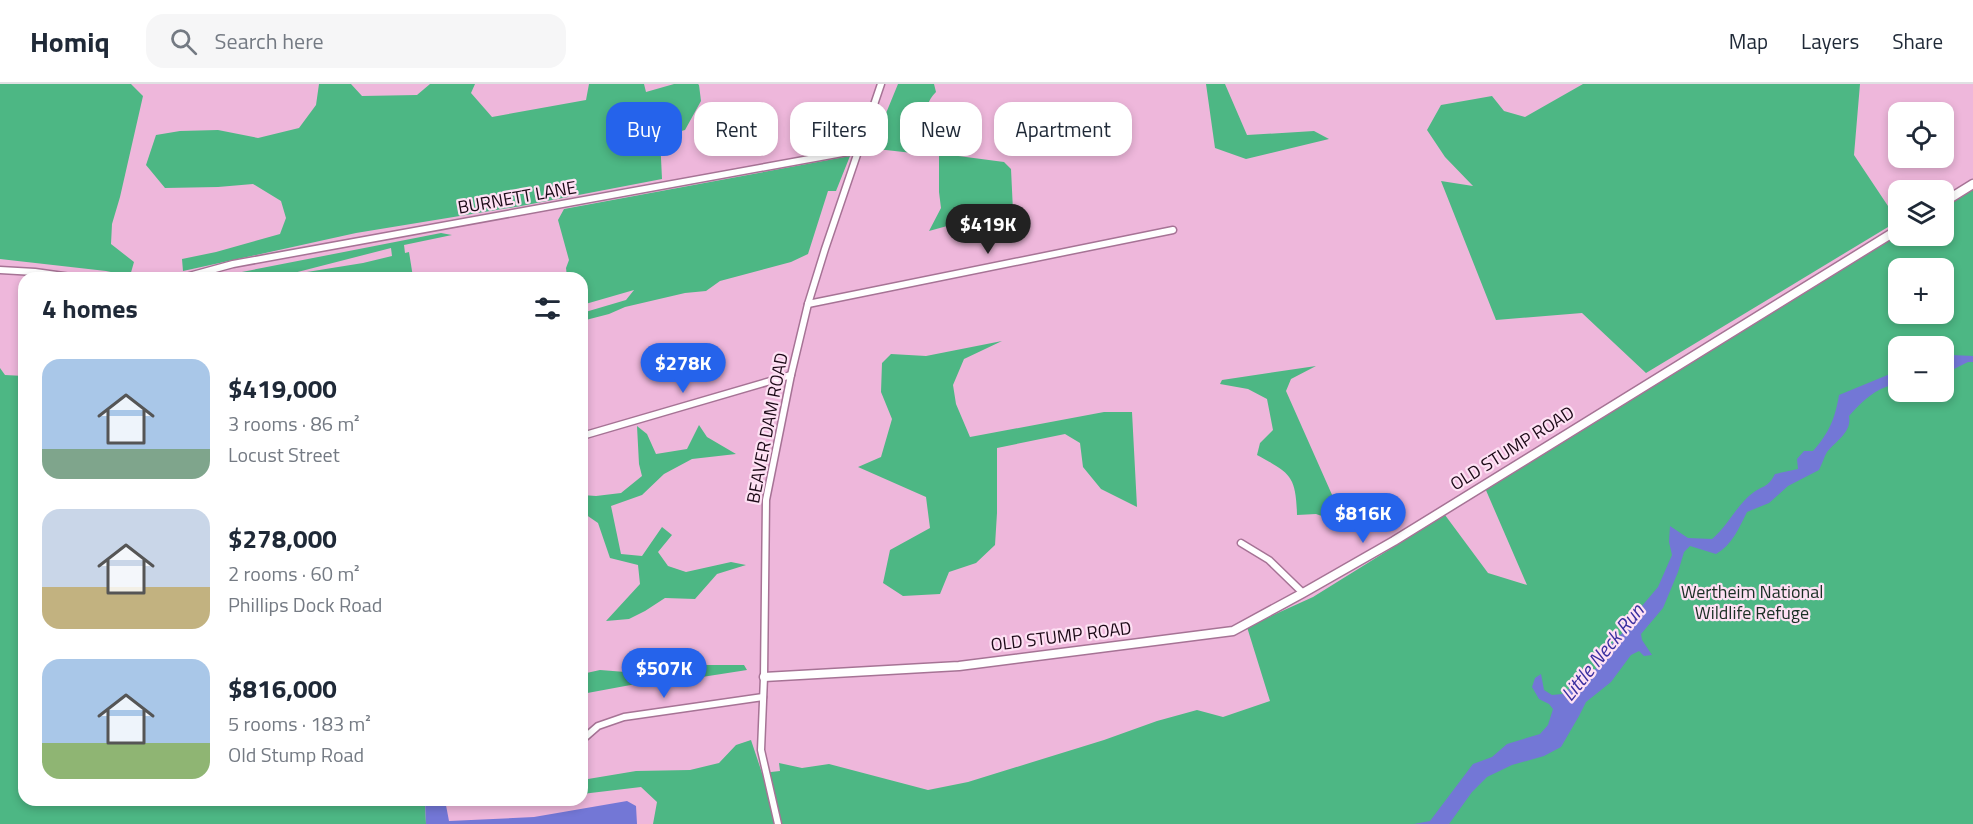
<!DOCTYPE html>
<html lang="en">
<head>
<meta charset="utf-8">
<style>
	:root { --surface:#fff; --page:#f6f6f7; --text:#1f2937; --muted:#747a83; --line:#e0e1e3; --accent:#2563eb }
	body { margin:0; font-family:"Titillium Web",sans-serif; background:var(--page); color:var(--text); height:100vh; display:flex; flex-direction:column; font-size:22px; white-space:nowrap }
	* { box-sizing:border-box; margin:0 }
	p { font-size:20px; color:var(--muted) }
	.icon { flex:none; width:33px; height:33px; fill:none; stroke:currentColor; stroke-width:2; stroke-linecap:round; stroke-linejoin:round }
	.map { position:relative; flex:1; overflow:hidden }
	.side { position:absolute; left:18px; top:188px; width:570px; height:534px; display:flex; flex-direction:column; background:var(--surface); border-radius:18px; box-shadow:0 3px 9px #0003 }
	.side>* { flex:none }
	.hud { position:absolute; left:606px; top:18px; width:570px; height:54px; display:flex; gap:12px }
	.buttons { position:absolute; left:1888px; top:18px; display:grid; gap:12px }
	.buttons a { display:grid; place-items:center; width:66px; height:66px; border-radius:12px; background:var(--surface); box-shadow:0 3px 9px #0003; font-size:30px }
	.price { position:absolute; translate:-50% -51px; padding:0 14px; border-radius:21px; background:var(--accent); color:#fff; font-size:20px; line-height:39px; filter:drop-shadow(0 2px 3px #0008) }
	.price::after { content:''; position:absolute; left:50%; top:36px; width:18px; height:14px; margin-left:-9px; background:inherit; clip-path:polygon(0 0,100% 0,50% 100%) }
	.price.current { background:#222; color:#fff }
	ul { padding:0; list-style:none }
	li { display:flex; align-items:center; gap:18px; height:150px; padding:0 24px }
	li span { display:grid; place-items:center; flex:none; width:168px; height:120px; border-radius:18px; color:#555 }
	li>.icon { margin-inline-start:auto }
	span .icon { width:72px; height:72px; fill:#fffc; stroke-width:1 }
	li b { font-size:26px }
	h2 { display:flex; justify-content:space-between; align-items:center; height:72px; padding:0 24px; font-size:26px }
	.tag { padding:0 21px; border-radius:18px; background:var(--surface); box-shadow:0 3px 9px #0003; font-size:21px; line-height:54px }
	.tag.current { background:var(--accent); color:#fff }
	header { display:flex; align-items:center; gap:36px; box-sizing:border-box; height:84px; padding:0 30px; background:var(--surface); border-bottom:2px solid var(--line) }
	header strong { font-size:28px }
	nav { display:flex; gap:33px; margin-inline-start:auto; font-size:21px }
	.search { width:420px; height:54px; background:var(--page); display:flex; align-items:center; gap:15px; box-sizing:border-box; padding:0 21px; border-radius:18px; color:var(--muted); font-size:22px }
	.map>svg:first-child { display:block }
</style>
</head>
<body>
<header>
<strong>Homiq</strong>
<div class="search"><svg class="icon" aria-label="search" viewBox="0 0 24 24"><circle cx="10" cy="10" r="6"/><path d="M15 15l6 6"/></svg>Search here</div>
<nav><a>Map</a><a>Layers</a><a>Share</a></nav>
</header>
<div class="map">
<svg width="1973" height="740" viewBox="0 0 1973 740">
	<rect width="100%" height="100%" fill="#eeb7db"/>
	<!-- green -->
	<g fill="#4db784" fill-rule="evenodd">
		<polygon points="0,0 131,0 143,12 120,113 112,140 111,160 134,178 130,192 106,187 0,175"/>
		<polygon points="319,0 351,0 362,12 417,11 430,0 475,0 471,9 492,33 586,16 589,0 644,0 646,8 674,0 698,0 699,1 701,17 685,46 660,53 662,95 521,122 356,149 183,187 182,175 216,168 280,150 286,134 281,117 253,100 218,103 165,104 146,81 156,51 180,47 218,46 258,54 299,44 316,21"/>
		<path d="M898,0H934L936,8C920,24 924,48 928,68L1004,78L1011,85L1013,127L987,131L929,147L941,124L939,108V72L877,65L882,39Z"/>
		<polygon points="1206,0 1225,0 1247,51 1314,47 1329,55 1246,75 1215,64"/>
		<polygon points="1583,0 1860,0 1854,71 1898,137 1646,289 1582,229 1496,236 1441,97 1473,102 1445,73 1427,46 1441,21 1492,12 1504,27 1525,33"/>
		<polygon points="850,72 836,107 828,107 808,170 791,178 720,197 706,207 685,209 625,223 609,230 582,237 582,229 626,216 634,206 582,221 582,194 567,193 566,184 569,176 558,136 564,125"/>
		<path d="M1973,99V740H653L657,718L641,703L582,710V696L636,687L690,686L719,679L736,661L751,656L762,689L780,687L779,679L802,684L829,680L928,706L968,698L1104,656L1157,637L1197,626L1223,633L1270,617L1247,543L1313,513L1445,431L1488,489L1527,501L1485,404L1899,146V152H1944V117ZM1899,184H1944V230H1899ZM1899,262H1944V308H1899Z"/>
		<path d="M441,149L452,151L404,161L405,169L409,168L413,193H216ZM391,164L392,172L363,179L282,192Z"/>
		<polygon points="1002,257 964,275 953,301 956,320 970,353 1104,328 1132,328 1137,423 1101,405 1083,383 1080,359 1065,350 997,364 997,429 995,461 976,479 949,488 940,510 903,512 883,499 890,466 930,444 926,413 858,383 881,373 892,335 881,308 882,279 891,270 926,272"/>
		<path d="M1316,282L1291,295L1286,307L1333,413L1342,439L1316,430L1297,431C1296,391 1290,389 1257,371L1260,359L1273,346L1267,315L1248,305L1220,300L1222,296Z"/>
		<polygon points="0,284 5,291 24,292 24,716 425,716 426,740 0,740"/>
		<polygon points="699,341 707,353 736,370 692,375 664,390 642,411 611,422 621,470 642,472 662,443 672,451 658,468 668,482 686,488 731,478 746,481 717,490 695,515 665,514 645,527 629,535 606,537 640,500 638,481 610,474 598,439 582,428 582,411 596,412 621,409 642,392 639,380 637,342 647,350 656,370 687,365"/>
		<polygon points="672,581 744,581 747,586 657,600 636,600 582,610 582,590 600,586 651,590"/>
	</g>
	<!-- water -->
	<g fill="#7377d6">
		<polygon points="1952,271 1973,272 1973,278 1968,278 1944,290 1944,276"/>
		<path d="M1890,290H1899V302L1895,300C1875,305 1863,316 1849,332C1852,348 1837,356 1827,368C1824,373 1822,380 1819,386L1788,402L1769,419L1747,428C1739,444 1732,461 1716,470L1690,462L1684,468L1678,488L1663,524L1641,550L1642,556L1652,571L1644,572L1639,567L1631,571L1611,598L1586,618L1579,632L1561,663L1544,672L1512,681L1487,693L1472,708L1449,740H1414L1430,737L1473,680L1492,673L1507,660L1540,650L1548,641L1553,625L1549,620L1539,615L1532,603L1535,594L1541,590L1544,606L1552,611L1562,610L1598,583L1606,566L1629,542L1636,529L1658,503L1672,471L1669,458L1670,442L1688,454L1712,455C1729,441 1736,421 1754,408C1765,401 1768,403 1775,390L1798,385L1797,375L1804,367H1813C1829,349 1835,335 1839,311Z"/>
		<polygon points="425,716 445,716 449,737 534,733 627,717 636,722 637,740 426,740"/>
	</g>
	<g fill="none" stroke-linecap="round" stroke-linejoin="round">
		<!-- minor casing -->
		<g stroke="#a67395" stroke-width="9">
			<g id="minor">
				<polyline points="0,186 35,188 78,194"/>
				<polyline points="182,194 233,180 859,66"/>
				<polyline points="808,220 1173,146"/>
				<polyline points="582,352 791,291"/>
				<polyline points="1241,459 1269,476 1303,509"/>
				<polyline points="582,656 598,642 624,633 763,613"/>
				<polyline points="778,740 761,666 764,593 766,416 791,291 808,220 825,165 881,0"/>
			</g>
		</g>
		<!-- tertiary casing -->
		<g stroke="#a67395" stroke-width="11">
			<g id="tertiary">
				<polyline points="1944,118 1973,100"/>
				<polyline points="764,593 959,582 1233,547 1303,509 1394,457 1899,145"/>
			</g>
		</g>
		<!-- minor -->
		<use href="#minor" stroke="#fff" stroke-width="6"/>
		<!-- tertiary -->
		<use href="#tertiary" stroke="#fff" stroke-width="8"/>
	</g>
	<g text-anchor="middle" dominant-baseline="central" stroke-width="4.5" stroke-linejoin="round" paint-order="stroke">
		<!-- street labels -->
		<g font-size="18" fill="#1b0916" stroke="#fee1f4">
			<text transform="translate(517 113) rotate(-10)">BURNETT LANE</text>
			<text transform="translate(767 344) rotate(-79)">BEAVER DAM ROAD</text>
			<text transform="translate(1512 364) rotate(-32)">OLD STUMP ROAD</text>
			<text transform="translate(1061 552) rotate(-7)">OLD STUMP ROAD</text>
		</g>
		<!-- park labels -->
		<g font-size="18" fill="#1a2f24" stroke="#fee1f4">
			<text x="1752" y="507">Wertheim National<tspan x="1752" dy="21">Wildlife Refuge</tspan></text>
		</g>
		<!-- water labels -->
		<g font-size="20" font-style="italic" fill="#3a2f9f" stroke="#fee1f4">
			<text transform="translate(1602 568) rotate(-51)">Little Neck Run</text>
		</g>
	</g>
</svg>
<div class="buttons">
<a><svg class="icon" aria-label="locate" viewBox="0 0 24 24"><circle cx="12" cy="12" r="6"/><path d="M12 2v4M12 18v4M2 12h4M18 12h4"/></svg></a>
<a><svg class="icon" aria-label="layers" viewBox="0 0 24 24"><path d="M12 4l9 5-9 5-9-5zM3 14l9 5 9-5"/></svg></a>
<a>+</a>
<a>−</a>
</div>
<b class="price current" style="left:988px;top:171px">$419K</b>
<b class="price" style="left:683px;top:310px">$278K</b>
<b class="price" style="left:1363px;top:460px">$816K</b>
<b class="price" style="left:664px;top:615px">$507K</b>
<div class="hud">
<a class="tag current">Buy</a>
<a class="tag">Rent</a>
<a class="tag">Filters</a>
<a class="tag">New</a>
<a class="tag">Apartment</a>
</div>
<section class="side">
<h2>4 homes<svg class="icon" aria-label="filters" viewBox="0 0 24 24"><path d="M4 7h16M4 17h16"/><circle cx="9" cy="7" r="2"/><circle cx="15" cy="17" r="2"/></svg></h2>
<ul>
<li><span style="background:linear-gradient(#a9c7e8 75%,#7fa58c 0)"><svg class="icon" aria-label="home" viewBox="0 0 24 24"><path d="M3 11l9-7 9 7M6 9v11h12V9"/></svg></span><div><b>$419,000</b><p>3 rooms · 86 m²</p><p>Locust Street</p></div></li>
<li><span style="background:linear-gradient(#c9d6e8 65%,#c2b280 0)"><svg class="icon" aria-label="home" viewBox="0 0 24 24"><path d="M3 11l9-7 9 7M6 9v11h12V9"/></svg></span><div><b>$278,000</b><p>2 rooms · 60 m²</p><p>Phillips Dock Road</p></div></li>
<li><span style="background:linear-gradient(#a9c7e8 70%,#8fb573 0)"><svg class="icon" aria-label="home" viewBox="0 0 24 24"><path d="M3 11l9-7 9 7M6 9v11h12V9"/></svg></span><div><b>$816,000</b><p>5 rooms · 183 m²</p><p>Old Stump Road</p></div></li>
</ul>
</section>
</div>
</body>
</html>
